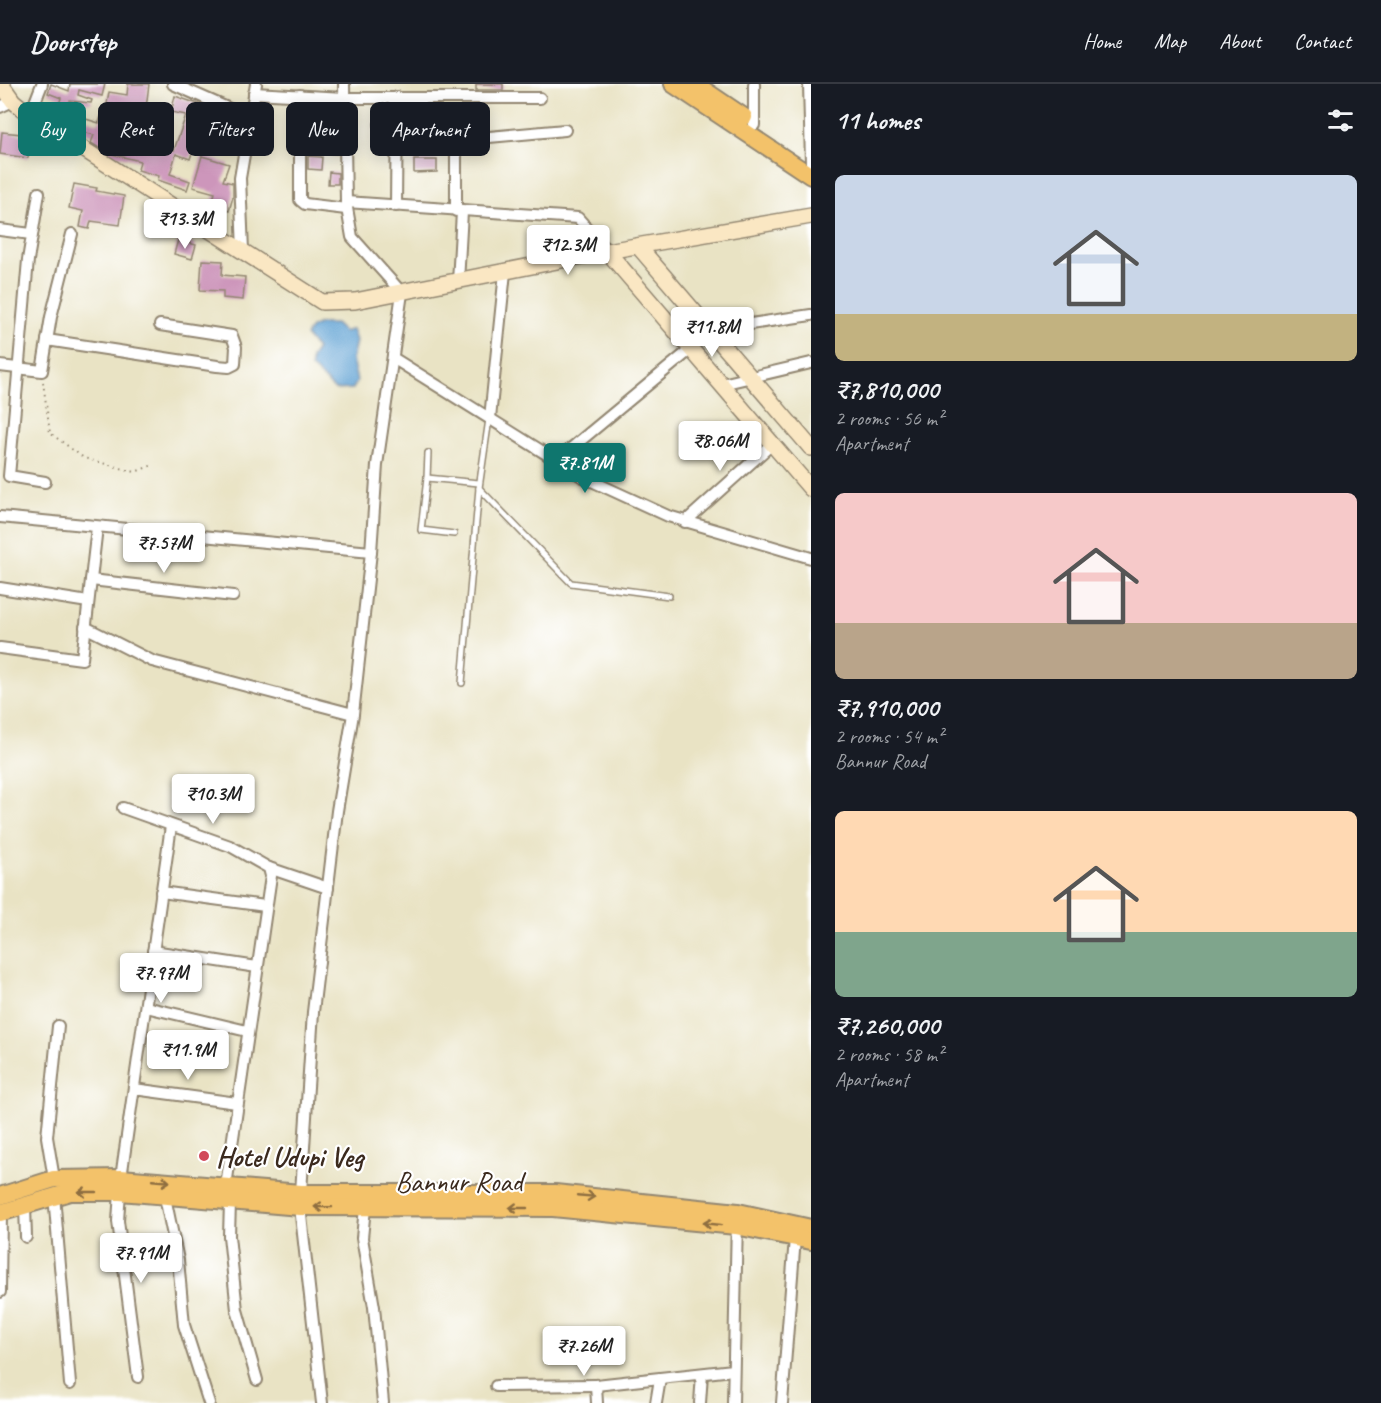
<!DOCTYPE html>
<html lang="en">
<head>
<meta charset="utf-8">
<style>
	:root { --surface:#171b24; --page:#242831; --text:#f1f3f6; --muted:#9ea1a6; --line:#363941; --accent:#0f766e }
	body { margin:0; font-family:Caveat,sans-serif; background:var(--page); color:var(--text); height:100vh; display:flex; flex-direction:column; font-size:22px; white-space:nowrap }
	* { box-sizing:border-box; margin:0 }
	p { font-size:20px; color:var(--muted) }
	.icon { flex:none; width:33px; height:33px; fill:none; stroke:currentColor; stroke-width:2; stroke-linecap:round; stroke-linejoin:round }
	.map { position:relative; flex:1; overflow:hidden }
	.side { display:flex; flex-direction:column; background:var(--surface); width:570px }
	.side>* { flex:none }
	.hud { position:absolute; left:18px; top:18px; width:570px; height:54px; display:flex; gap:12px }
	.price { position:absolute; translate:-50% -51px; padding:0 14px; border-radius:6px; background:#fff; color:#222; font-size:20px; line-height:39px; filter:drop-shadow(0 2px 3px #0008) }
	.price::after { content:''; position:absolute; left:50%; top:36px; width:18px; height:14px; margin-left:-9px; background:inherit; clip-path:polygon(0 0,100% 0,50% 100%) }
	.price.on { background:var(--accent); color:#fff }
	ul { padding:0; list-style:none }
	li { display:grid; align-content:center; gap:12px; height:318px; padding:0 24px }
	li span { display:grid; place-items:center; height:186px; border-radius:9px; color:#555 }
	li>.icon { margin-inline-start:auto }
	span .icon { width:108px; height:108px; fill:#fffc; stroke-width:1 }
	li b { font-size:26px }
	h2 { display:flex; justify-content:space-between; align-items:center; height:72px; padding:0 24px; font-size:26px }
	.chip { padding:0 21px; border-radius:9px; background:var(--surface); box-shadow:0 3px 15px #0003; font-size:21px; line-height:54px }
	.chip.on { background:var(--accent); color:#fff }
	header { display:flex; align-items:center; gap:36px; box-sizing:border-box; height:84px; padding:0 30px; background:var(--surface); border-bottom:2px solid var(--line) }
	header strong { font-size:28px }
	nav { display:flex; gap:33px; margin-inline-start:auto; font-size:21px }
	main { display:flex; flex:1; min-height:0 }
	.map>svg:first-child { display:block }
</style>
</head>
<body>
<header>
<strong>Doorstep</strong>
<nav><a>Home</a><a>Map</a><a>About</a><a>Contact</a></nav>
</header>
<main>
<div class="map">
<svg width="811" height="1319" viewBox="0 0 811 1319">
	<rect width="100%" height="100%" fill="#fff"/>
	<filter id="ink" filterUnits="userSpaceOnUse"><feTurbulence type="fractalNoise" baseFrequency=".0167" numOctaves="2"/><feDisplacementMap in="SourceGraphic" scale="12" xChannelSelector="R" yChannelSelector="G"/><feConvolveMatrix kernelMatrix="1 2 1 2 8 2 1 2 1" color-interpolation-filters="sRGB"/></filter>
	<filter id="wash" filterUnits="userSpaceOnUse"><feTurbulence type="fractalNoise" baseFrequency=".008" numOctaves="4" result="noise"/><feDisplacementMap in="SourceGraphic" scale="24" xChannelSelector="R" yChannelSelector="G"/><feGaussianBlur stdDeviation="1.35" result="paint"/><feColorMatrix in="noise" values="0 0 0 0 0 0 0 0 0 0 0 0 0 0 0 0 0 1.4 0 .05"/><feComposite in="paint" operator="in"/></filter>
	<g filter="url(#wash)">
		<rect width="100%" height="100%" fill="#e9e3c4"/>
		<!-- water -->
		<polygon fill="#5fa1d3" stroke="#4d6678" stroke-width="1.5" points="320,240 335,240 344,248 352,245 356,257 352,275 357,297 353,305 335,306 311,283 311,274 317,265 306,252 311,244"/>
		<g id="blocks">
			<!-- building -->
			<g fill="#cd96bb">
				<polygon points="51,0 69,7 70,0 105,0 102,12 79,6 78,11 92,16 91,19 70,17 68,23 74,24 70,39 55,35 61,14 48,9"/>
				<polygon points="128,0 149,0 146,24 107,20 109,8 127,11"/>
				<rect x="476" y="0" width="27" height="6"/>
				<polygon points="175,12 207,23 190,75 176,70 170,90 190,97 187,106 158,96 159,92 138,86 140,77 107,69 91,59 94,51 72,45 76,32 99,39 101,32 121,38 118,47 140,53 139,56 174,66 186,31 171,28"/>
				<polygon points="424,21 439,21 438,53 425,53"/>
				<polygon points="389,38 389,52 375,53 374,39"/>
				<polygon points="2,48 31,51 28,74 0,70"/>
				<polygon points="325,54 337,54 337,70 324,69"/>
				<polygon points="202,72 229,80 223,97 233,99 233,113 229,127 211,121 215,109 193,103"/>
				<polygon points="308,72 322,73 321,86 308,85"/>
				<polygon points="414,76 437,76 437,88 414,89"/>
				<polygon points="329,88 338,89 338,100 328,100"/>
				<polygon points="74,100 97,104 96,107 124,112 120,141 91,137 89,145 80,143 83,127 69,124"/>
				<polygon points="178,156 196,161 192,175 174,170"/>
				<polygon points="202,176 223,177 222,191 245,193 243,216 223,214 223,207 200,206"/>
			</g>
		</g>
	</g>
	<g filter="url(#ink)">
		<use href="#blocks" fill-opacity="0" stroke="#928671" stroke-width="1.5"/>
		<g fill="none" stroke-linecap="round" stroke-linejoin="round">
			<!-- lane casing -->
			<g stroke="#928671" stroke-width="8">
				<g id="lane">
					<polyline points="427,394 428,369"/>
					<polyline points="479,404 571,499 669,512"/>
					<polyline points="454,450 421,446 427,394 479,399"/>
					<polyline points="462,599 479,404 489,335"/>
				</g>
			</g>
			<!-- street casing -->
			<g stroke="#928671" stroke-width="14">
				<g id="street">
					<polyline points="173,0 250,34"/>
					<polyline points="754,0 754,41"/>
					<polyline points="809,0 811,79 809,90"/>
					<polyline points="254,9 344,14 540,14"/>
					<polyline points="300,11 300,116 305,120 346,125"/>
					<polyline points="0,23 13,17"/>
					<polyline points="30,31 42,0"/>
					<polyline points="39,109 28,176 9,392 45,398"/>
					<polyline points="346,118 578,134 607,167"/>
					<polyline points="396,122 397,13"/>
					<polyline points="456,127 456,56 565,46"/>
					<polyline points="0,146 31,150"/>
					<polyline points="243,167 240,94 256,0"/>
					<polyline points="458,198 462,128"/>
					<polyline points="710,246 811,231"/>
					<polyline points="47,256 217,282 229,283 235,280 236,263 232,252 160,241"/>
					<polyline points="393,274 583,393 668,432 811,474"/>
					<polyline points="0,282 42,287 51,233 72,150"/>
					<polyline points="722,300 811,279"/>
					<polyline points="490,334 505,188"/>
					<polyline points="557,376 691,265"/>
					<polyline points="0,433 371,468"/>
					<polyline points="685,438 773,359"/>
					<polyline points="91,496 233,512"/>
					<polyline points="0,504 88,518"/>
					<polyline points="85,543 152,577 353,630"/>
					<polyline points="0,564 82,575 97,443"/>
					<polyline points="123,724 230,762 269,784 271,792 226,1102"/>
					<polyline points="269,784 328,804"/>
					<polyline points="161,808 265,822"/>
					<polyline points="153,867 257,883"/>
					<polyline points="146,923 247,947"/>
					<polyline points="134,1005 237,1019"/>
					<polyline points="121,1094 171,742"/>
					<polyline points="54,1095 47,1053 58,942"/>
					<polyline points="120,1108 118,1137 138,1293"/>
					<polyline points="54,1111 70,1300"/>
					<polyline points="165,1113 178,1176 184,1241 209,1319"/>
					<polyline points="230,1118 229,1152 237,1226 257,1296"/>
					<polyline points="25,1122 26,1153"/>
					<polyline points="365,1124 362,1154 374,1223 383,1319"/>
					<polyline points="0,1208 1,1129"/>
					<polyline points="496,1302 596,1301"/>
					<polyline points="322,1319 300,1123 313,928 337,727 353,630 371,468 377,381 402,209 352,153 346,118 344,0"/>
					<polyline points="597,1319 596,1301 733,1286"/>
					<polyline points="656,1319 660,1295"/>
					<polyline points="700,1319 702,1290"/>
					<polyline points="733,1319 737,1136"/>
					<polyline points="782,1319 795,1154"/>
				</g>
			</g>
			<!-- secondary casing -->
			<g stroke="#928671" stroke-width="18">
				<g id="secondary">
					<polyline points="1,0 13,17 30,31 322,218 355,217 607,167 811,132"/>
					<polyline points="638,162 811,364"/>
					<polyline points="607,167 811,405"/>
				</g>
			</g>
			<!-- primary casing -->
			<g stroke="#928671" stroke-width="20">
				<g id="primary">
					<polyline points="673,0 811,92"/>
					<polyline points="695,0 744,33"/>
					<polyline points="0,1112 54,1095 121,1094 301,1109 555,1109 738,1128 811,1144"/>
					<polyline points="0,1129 70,1108 120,1108 300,1123 553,1124 736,1142 811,1157"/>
				</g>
			</g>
			<!-- path -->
			<polyline stroke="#928671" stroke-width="2" stroke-dasharray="1.5 4.5" stroke-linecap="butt" points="43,298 50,349 84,374 135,388 153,381"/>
			<!-- lane -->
			<use href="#lane" stroke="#fff" stroke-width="5"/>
			<!-- street -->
			<use href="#street" stroke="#fff" stroke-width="10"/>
			<!-- secondary -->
			<use href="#secondary" stroke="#fae7c3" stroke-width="15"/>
			<!-- primary -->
			<use href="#primary" stroke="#f3c26a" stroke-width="16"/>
		</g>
		<!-- one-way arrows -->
		<defs><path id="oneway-shaft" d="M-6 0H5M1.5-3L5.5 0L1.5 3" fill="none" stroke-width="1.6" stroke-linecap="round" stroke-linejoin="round" transform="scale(1.5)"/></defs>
		<g stroke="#8e6e40">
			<use href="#oneway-shaft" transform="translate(161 1097) rotate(5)"/>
			<use href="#oneway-shaft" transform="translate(87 1108) rotate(180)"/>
			<use href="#oneway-shaft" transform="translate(586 1112) rotate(5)"/>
			<use href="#oneway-shaft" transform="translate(323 1123) rotate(-179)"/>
			<use href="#oneway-shaft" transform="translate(518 1124) rotate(180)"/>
			<use href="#oneway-shaft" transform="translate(712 1140) rotate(-174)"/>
		</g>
	</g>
	<!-- markers -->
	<circle fill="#d1495b" stroke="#fff" stroke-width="2" cx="204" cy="1072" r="6"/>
	<g text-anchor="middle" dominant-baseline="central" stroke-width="4.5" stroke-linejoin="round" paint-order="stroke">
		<!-- poi labels -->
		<g font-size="28" font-weight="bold" fill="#3b2a1e" stroke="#fff" text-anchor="start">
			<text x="216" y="1072">Hotel Udupi Veg</text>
		</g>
		<!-- street labels -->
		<g font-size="28" fill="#3b2a1e" stroke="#fff">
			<text x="459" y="1097">Bannur Road</text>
		</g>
	</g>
</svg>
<b class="price" style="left:185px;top:166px">₹13.3M</b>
<b class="price" style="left:568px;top:192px">₹12.3M</b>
<b class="price" style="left:712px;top:274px">₹11.8M</b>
<b class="price" style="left:720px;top:388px">₹8.06M</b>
<b class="price on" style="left:585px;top:410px">₹7.81M</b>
<b class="price" style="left:164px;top:490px">₹7.57M</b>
<b class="price" style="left:213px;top:741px">₹10.3M</b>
<b class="price" style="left:161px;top:920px">₹7.97M</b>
<b class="price" style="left:188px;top:997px">₹11.9M</b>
<b class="price" style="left:141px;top:1200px">₹7.91M</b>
<b class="price" style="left:584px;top:1293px">₹7.26M</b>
<div class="hud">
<a class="chip on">Buy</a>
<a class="chip">Rent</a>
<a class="chip">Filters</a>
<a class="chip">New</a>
<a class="chip">Apartment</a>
</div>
</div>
<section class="side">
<h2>11 homes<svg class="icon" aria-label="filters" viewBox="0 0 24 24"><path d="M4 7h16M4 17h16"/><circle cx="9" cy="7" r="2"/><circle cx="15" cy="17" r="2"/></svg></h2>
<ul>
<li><span style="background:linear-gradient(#c9d6e8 75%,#c2b280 0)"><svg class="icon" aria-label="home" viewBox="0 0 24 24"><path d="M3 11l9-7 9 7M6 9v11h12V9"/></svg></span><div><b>₹7,810,000</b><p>2 rooms · 56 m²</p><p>Apartment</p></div></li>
<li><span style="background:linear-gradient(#f6c9c9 70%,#b9a48a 0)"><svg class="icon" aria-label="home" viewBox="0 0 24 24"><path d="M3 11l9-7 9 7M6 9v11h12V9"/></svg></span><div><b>₹7,910,000</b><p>2 rooms · 54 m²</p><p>Bannur Road</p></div></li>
<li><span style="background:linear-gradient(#ffd9b3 65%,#7fa58c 0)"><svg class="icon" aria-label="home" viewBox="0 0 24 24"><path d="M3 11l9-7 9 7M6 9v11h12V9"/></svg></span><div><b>₹7,260,000</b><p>2 rooms · 58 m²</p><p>Apartment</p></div></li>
</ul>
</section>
</main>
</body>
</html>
